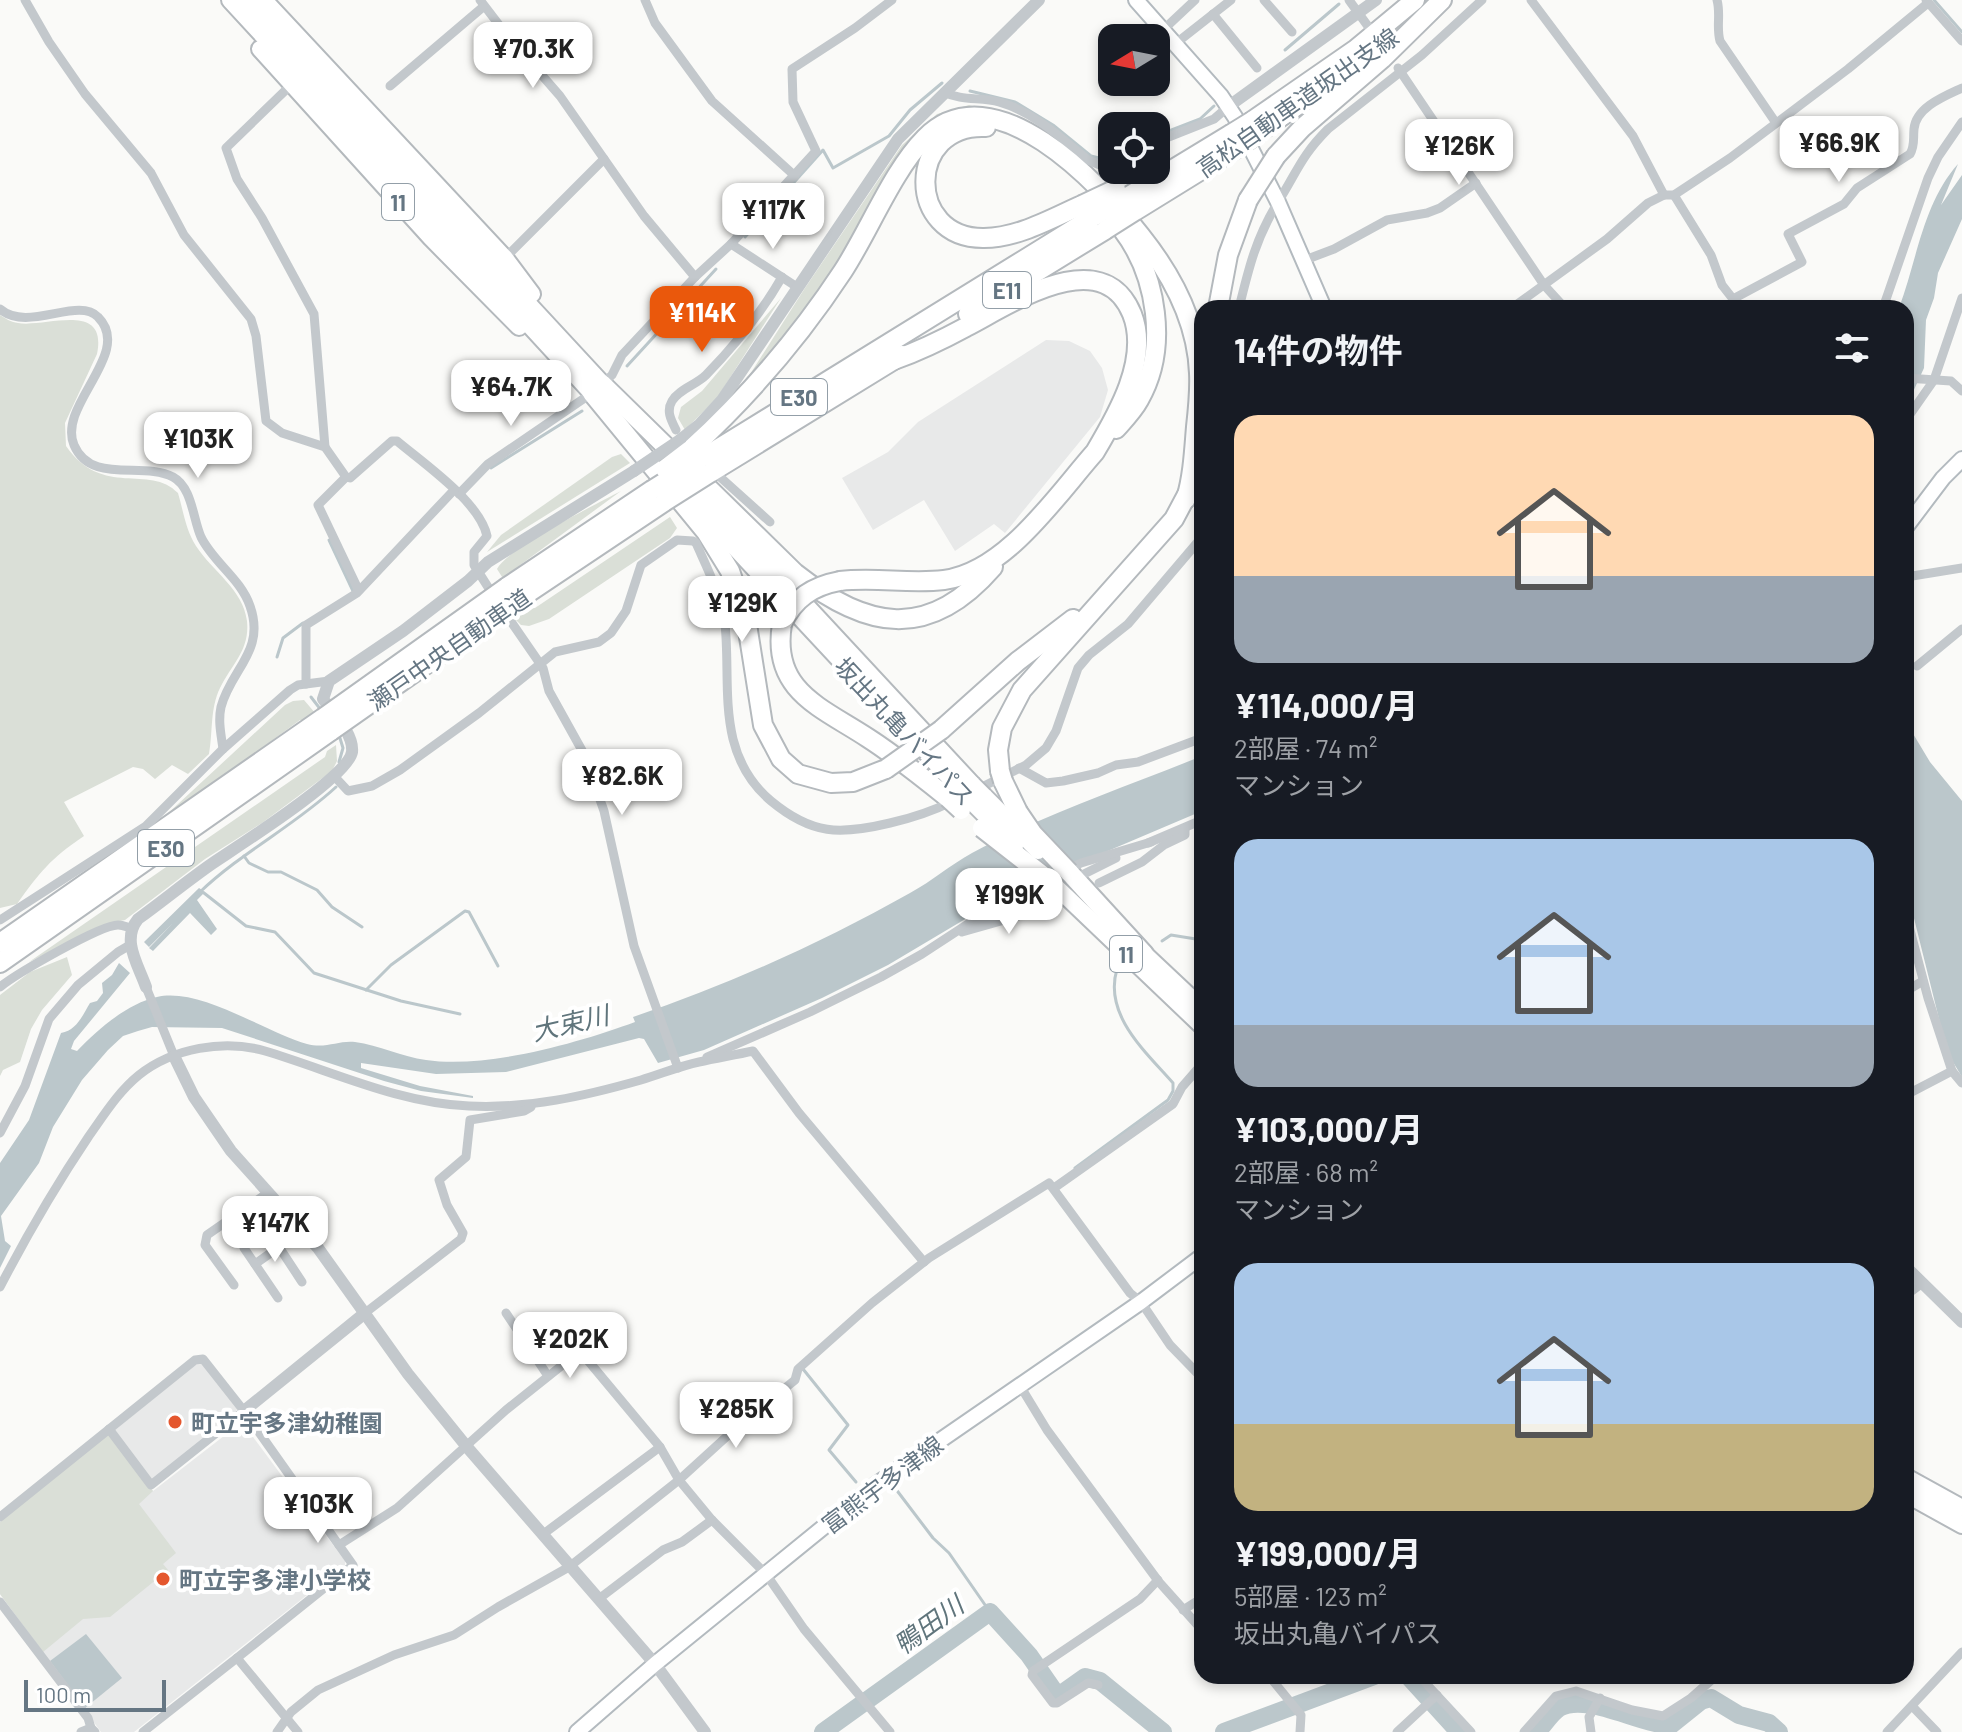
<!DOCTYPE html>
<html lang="ja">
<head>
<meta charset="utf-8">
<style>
	:root { --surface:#171b24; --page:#242831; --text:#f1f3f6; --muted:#9ea1a6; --accent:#ea580c }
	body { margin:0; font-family:Barlow,"Noto Sans JP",sans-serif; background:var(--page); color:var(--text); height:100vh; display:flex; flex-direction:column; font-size:30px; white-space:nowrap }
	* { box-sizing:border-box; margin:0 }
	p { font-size:26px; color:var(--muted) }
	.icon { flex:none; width:44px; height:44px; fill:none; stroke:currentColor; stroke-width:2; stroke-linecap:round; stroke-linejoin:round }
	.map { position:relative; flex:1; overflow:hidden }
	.details { position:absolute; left:1194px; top:300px; width:720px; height:1384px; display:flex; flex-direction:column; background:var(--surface); border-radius:24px; box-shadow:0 4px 12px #0003 }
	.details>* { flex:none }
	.needle { width:52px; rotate:260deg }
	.controls { position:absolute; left:1098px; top:24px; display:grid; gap:16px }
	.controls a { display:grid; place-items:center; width:72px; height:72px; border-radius:16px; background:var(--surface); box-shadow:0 4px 12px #0003; font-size:40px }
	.scale { position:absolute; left:24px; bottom:20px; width:142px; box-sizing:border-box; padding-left:8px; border:4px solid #657683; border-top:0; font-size:22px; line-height:28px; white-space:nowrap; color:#657683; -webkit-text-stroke:6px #fff; paint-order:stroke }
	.price { position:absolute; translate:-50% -68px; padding:0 18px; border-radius:16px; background:#fff; color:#222; font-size:26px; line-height:52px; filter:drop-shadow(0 2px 4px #0008) }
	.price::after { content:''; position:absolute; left:50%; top:48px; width:24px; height:18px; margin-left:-12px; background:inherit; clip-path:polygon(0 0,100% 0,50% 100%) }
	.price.selected { background:var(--accent); color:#fff }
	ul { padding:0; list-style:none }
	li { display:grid; align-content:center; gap:16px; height:424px; padding:0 40px }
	li span { display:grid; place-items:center; height:248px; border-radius:24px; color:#555 }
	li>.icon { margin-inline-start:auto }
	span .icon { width:144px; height:144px; fill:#fffc; stroke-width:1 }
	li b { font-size:34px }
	h2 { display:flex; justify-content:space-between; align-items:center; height:96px; padding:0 40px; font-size:34px }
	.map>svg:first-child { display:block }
</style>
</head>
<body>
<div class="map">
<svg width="1962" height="1732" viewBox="0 0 1962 1732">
	<rect width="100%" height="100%" fill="#fafaf8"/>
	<!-- built -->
	<g fill="#e8e9e9">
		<polygon points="1046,340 1069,341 1090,351 1102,368 1108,390 1100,417 1005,533 994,524 955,551 924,500 873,530 842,478 888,452 918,422"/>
		<polygon points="197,1363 204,1364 237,1408 236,1415 151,1481 115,1430"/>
		<polygon points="242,1422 345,1561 345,1565 134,1732 101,1732 0,1594 0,1522 108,1434 153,1491"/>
	</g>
	<!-- green -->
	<g fill="#dadfd7">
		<polygon points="969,105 1012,117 940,123 814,303 733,401 805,288 902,145 937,114"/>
		<polygon points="781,298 717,398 685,430 678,418 681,407 702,391"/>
		<path d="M0,315C6,319 11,322 18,323C45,328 108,300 97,354L65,423L66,446C103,499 149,463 178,493C183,510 186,531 196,546C212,571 243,589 247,621C250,650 232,664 220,688C210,708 213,732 209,754L188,774L172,765L155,779L143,769L133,767L64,802L84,836C50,859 40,872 17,904L0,908Z"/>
		<polygon points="621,454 630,463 487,552 501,535 612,457"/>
		<path d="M621,491L512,571L504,580L497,569C509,547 595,505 621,491Z"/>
		<polygon points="670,517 677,528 670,538 549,619 529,626 521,625 514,618 527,608 535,608"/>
		<polygon points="304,700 316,714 306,720 300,720 151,829 285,705 293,701"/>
		<polygon points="336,745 337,761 332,771 262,823 205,859 125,920 106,924 29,962 325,757 327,751"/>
		<polygon points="67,957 72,975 42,1010 31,1029 20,1062 3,1070 0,1076 0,995 30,972"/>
		<polygon points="108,1434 153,1491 139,1504 176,1553 163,1564 168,1570 110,1617 83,1619 43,1652 0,1594 0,1522"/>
	</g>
	<!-- water -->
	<g fill="#bbc7cb">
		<path d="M1958,164L1941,205L1962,175V219L1938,273L1934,298L1926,320L1924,368L1906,407V308H1899C1917,260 1923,203 1958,164Z"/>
		<polygon points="1906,722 1930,762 1962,801 1962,1077 1953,1062 1941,1027 1906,886"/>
		<path d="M1202,756V811L1009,893L888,965L822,998L704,1050L658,1063L644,1039L639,1038L506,1072L436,1074L361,1063V1068L420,1086L473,1096V1098L421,1091L384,1081L222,1028L152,1027L138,1031L123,1036L108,1050L82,1080L53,1127L39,1163L1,1216L5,1241L11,1246L0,1268V1163L29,1120L61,1033C77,1030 82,1016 90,1003L97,1001L103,993L102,983L112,975L119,963L130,973L74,1041L71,1049L77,1051C97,1030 128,1003 157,997C200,987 265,1032 307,1044C326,1049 339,1040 355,1042C379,1045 402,1057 426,1060C487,1069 578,1043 635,1022L633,1017C730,984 821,943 910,893C932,881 950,865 972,853C1045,814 1125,787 1202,756Z"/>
		<polygon points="199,888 205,892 197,900 217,929 211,935 190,913 153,951 149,948 173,923 149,947 144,942"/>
		<polygon points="86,1634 122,1678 85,1708 50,1661"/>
	</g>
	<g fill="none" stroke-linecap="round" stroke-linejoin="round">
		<!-- stream -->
		<g stroke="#bbc7cb" stroke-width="3">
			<polyline points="1934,0 1962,32"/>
			<polyline points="1285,50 1339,4"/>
			<polyline points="970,91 1015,102 1053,125 1091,156 1103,159 1112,157"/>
			<polyline points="1156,136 1200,119 1214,106"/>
			<polyline points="745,237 823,150 833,168 889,136 910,110 942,83"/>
			<polyline points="627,366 716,269"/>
			<polyline points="491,468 582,411"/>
			<polyline points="329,540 353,591"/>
			<polyline points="277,657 283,638 303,623"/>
			<polyline points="311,697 321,710"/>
			<polyline points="339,735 343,748 339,762"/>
			<polyline points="244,856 249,863 268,872 281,872 317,890 332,907 362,927"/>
			<path d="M200,892C242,852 294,826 336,787"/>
			<polyline points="204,893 246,926 275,932 314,973 401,1001 460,1014"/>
			<polyline points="1162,941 1171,935 1202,940"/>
			<polyline points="366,990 391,965 465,911 469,912 498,966"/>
			<path d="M1075,1168L1168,1100L1173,1091V1083C1146,1052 1103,1015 1117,969"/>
			<polyline points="803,1369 848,1425 829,1450 856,1482"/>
			<polyline points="892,1484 933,1538 949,1553 990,1612"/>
		</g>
		<!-- river -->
		<g stroke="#bbc7cb" stroke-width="18">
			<polyline points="1408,1676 1459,1732"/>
			<polyline points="823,1732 990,1612 1029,1655 1054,1691 1061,1694 1085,1677 1100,1681 1163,1732"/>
			<polyline points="1224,1732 1374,1676"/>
			<path d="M1537,1732C1544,1725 1551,1713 1559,1708C1587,1692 1639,1725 1671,1725L1701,1701L1711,1698L1739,1715L1769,1723L1779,1732"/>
		</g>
		<!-- secondary casing -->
		<g stroke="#b3babf" stroke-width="18">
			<g id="secondary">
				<polyline points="1136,0 1221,96 1235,117 1278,202 1324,308"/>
				<polyline points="1906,527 1943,478 1962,459"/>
				<polyline points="577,1732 655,1664 874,1486 1141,1302 1202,1256"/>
			</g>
		</g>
		<!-- trunk casing -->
		<g stroke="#b4b9bd" stroke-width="20">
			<g id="trunk">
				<polyline points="230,0 600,402"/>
				<polyline points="247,0 610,392"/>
				<polyline points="264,0 505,258 532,294"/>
				<polyline points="260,49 431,238 519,327"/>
				<polyline points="698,489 972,784"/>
				<polyline points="684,493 961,790"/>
				<polyline points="984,796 1006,818"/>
				<polyline points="973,803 993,823"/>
				<polyline points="1050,881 1202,1026"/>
				<polyline points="1136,946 1202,1008"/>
				<polyline points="1906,1477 1962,1508"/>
				<polyline points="1906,1494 1962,1525"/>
			</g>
		</g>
		<!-- motorway casing -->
		<g stroke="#b4b9bd" stroke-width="22">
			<g id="motorway">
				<polyline points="1252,121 1356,49 1415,0"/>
				<path d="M986,127C906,123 905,239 984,238C1018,238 1052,218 1082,205"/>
				<polyline points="1258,133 1369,55"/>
				<polyline points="1276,156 1302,128 1382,59 1442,0"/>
				<polyline points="1124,199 1231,134"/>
				<polyline points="1135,211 1237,148"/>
				<polyline points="1218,308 1228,255 1248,200"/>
				<polyline points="968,314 1105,230"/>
				<path d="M602,384L795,573C866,629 928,642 993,567"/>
				<polyline points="592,393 706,532 730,571 746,618 763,725 781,759 798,774 831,783 853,782 886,769"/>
				<path d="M1116,429C1124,420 1133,411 1139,400C1169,348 1157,275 1122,229"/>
				<path d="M690,450C749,396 799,338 843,271C869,231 893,170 925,138C993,69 1100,184 1141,236C1172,275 1197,322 1199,373C1200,391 1198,409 1196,427C1194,451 1193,475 1186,499"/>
				<polyline points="698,461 1093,217"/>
				<polyline points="710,473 902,355"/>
				<path d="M840,581C875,577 910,584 944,580C1006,572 1056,496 1095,452C1117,415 1150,359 1132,314C1102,241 1009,305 966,327C942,340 919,351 894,360"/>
				<polyline points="507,587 652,490"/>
				<polyline points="516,601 664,502"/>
				<path d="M782,624C771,691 821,707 868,738C896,756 922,777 948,798"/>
				<polyline points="941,730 1018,661 1073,619"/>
				<polyline points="1000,771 998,750 1002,728 1022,690 1174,519 1190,489"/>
				<polyline points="1003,781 1018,812"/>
				<polyline points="1069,872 1144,954"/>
				<polyline points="0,943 323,718"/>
				<polyline points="0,963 331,731"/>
			</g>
		</g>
		<!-- minor -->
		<g stroke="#c3c8cc" stroke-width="9">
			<path d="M25,0L49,42L85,94L151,173L184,235L251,319L256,336L266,421L282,433L325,447L346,477L350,478L392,441H397C423,463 480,502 487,536L474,552V565L495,598"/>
			<polyline points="480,0 506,34 560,96 644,216 695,277"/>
			<polyline points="645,0 655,23 712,101 795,176"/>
			<polyline points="1264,0 1292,32"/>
			<polyline points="1349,0 1370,29"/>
			<polyline points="1531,0 1633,136 1664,195"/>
			<path d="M1717,0C1721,14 1716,27 1720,41L1776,123"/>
			<polyline points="1926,0 1962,41"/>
			<polyline points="1213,14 1257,68"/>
			<polyline points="1163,30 1195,0"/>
			<polyline points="1175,44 1231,0"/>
			<polyline points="1398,68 1544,285 1565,308"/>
			<polyline points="292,84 226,148 237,179 262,218 314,314 325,447"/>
			<polyline points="390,86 483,7"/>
			<path d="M944,92C961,101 981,97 999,102C1034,112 1061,138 1088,160L1100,165L1112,162"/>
			<polyline points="1156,142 1214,119 1229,106"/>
			<polyline points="1674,195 1711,255 1722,285 1733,299 1735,308"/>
			<polyline points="731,244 797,287"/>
			<polyline points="505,258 604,159"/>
			<polyline points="1305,260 1334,249 1387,220 1427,213 1440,208 1476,183"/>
			<path d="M1733,299L1802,262L1788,234L1844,204L1857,188L1910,154C1915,146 1913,139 1914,129C1916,107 1945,96 1962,88"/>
			<path d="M1239,308C1249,267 1256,238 1278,202C1297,172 1301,156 1328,129L1422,55L1482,0"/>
			<polyline points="1512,308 1607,239 1648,203 1664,195 1674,195 1730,158 1848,69 1928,3"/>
			<polyline points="1883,308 1928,178 1938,157 1962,122"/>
			<path d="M0,309C28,333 78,296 98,317C134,353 57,405 74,445C91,485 143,461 173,477C192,487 193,519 201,537C213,562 241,579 250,606C266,651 231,669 221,707C218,721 221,734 223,749L290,690L298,685L329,681"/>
			<polyline points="1906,378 1951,381 1962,391"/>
			<polyline points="602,384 612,375 622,355 695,277 731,244 816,151 793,102 792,69 855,28 892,0"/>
			<polyline points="1906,420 1934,380 1962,298"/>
			<path d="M676,430C671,420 666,411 672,401C679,389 696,385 706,375C734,346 762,312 782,277"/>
			<polyline points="346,477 318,505 358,589"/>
			<polyline points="720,477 770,522"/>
			<polyline points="459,494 488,464 592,393"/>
			<polyline points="1906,577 1962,568"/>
			<polyline points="503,610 543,668 549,691 584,754 604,811 634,946 678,1068"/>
			<polyline points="1917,666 1962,629"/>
			<polyline points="306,684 306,625 357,593 454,490"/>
			<polyline points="1019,768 1046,783 1063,781 1098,773 1116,765 1138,762 1202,738"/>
			<path d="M334,776L348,791L372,786L400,770L479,713L555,652L599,642L611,633L626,611L641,565L677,540L693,541L696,543C708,570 721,595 725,624C729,662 724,701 733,739C739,763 752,785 771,801C812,835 840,835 890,823C912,818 933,811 953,801"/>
			<polyline points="974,791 1026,765 1046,748 1056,731 1078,668 1089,655 1128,624 1202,537"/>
			<polyline points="1148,843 1202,820"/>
			<polyline points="1072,880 1116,858"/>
			<polyline points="1099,883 1142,862 1164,845 1185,835 1185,828"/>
			<polyline points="990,911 1025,890 1081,863 1151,842"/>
			<polyline points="1906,915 1928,998 1952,1071"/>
			<polyline points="0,920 146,826 223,749"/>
			<polyline points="962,932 1018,916 1051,902"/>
			<path d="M0,987C16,974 100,925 118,925C123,925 127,927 131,928"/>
			<polyline points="146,987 174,1056"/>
			<polyline points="1906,991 1923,981"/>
			<polyline points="707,1057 810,1012 881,977 922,954 971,922 1000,912 1054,885"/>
			<polyline points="1906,1095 1952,1071 1962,1083"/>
			<polyline points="0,1133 25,1086 49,1019 78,985 118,952 130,945"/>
			<polyline points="1054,1188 1173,1104 1182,1087 1202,1064"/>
			<polyline points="244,1248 278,1298"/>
			<polyline points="255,1264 279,1247"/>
			<polyline points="302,1282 279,1247 303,1230"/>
			<polyline points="234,1285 205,1245 207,1235 269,1192"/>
			<path d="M0,1287C27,1235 56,1185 89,1136C104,1115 118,1092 139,1075C173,1048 224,1039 265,1051C332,1071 398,1103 469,1106C528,1109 585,1096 641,1080C661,1074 680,1066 699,1062C717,1058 735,1055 753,1051L799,1113L924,1262"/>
			<polyline points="1906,1295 1921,1284"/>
			<polyline points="365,1313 461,1239 463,1233 447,1205 439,1180 466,1157 470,1120 524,1111 531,1107"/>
			<polyline points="506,1313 548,1376"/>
			<polyline points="1019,1384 1047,1430 1159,1582 1202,1630"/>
			<polyline points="109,1429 151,1485 244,1411"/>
			<polyline points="0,1517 195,1360 203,1359 244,1411 353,1565 237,1658"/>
			<polyline points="542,1535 660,1447"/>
			<polyline points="339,1545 397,1508 506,1410 580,1351 660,1447 679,1480 712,1520 766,1574 804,1629 890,1732"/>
			<polyline points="600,1598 663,1550 682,1542 712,1520"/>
			<polyline points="0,1602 88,1718 91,1728"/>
			<polyline points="1183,1610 1202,1598"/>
			<polyline points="1269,1676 1301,1715 1300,1732"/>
			<polyline points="1419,1676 1471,1732"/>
			<polyline points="1098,1685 1088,1683 1057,1703 1053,1703 1032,1675 1033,1671 1140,1599 1158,1580"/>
			<polyline points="1912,1706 1937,1732"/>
			<polyline points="81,1732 91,1728 95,1732"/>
			<polyline points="143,1732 237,1658 298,1732"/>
			<polyline points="277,1732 291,1712 318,1690 394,1655 454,1635 498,1607 569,1567 679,1480 735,1429 795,1380 798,1369 872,1303 929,1258 1049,1183 1130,1293 1141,1302 1170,1345 1202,1378"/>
			<polyline points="1397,1732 1437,1695"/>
			<polyline points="1524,1732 1556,1696 1576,1691 1632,1710 1663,1716 1691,1698 1716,1676"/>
			<polyline points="1591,1732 1589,1717 1600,1698"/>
			<polyline points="1887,1732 1962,1652"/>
		</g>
		<!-- tertiary -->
		<g stroke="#c3c8cc" stroke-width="12">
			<polyline points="1229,106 1376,0"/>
			<polyline points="680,440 699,425 722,400 898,139 1039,0"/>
			<path d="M146,987C138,964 121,940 138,919C163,901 187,881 213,863C238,846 348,777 352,752C354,734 333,713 323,699L329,681L403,631L468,581L488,562L634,471"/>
			<polyline points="174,1056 194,1097 231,1151 318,1248 408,1374 467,1447 655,1664 705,1732"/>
			<polyline points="1906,1267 1962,1322"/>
			<polyline points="244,1411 365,1313"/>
		</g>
		<!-- secondary -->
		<use href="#secondary" stroke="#fff" stroke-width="14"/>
		<!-- trunk -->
		<use href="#trunk" stroke="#fff" stroke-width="16"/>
		<!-- motorway -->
		<use href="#motorway" stroke="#fff" stroke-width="18"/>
		<!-- trunk-bridge casing -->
		<g stroke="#b4b9bd" stroke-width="20" stroke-linecap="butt">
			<g id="trunk-bridge">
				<polyline points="972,784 984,796"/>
				<polyline points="961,790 973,803"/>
				<polyline points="1006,818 1038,851"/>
				<polyline points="993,823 1015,846"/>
			</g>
		</g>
		<!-- motorway-bridge casing -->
		<g stroke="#b4b9bd" stroke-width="22" stroke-linecap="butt">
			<g id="motorway-bridge">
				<polyline points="1231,134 1252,121"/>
				<polyline points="1237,148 1258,133"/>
				<polyline points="1248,200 1276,156"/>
				<polyline points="1082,205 1116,189"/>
				<polyline points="1093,217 1124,199"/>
				<polyline points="1105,230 1135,211"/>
				<polyline points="665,469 690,450"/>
				<polyline points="652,490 698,461"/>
				<polyline points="664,502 710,473"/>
				<path d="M782,624C794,598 813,586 840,581"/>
				<polyline points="323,718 507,587"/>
				<polyline points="331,731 516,601"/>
				<polyline points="886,769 941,730"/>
				<polyline points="1000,771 1003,781"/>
				<polyline points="948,798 961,810"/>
				<polyline points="1018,812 1033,834 1069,872"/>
				<polyline points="982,828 1050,881"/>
			</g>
		</g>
		<!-- tertiary-bridge -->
		<polyline stroke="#c3c8cc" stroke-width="12" points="634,471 680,440"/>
		<!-- trunk-bridge -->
		<use href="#trunk-bridge" stroke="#fff" stroke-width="16"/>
		<!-- motorway-bridge -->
		<use href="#motorway-bridge" stroke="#fff" stroke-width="18"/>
	</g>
	<!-- markers -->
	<g fill="#e4572e" stroke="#fff" stroke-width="3">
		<circle cx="175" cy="1422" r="8"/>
		<circle cx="163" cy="1579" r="8"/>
	</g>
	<g text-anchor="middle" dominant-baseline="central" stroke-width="8" stroke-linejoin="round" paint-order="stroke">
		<!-- shield labels -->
		<g fill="#fff" stroke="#939fa8" stroke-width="2">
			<rect x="382" y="184" width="32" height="36" rx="6"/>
			<rect x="983" y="272" width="48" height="36" rx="6"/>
			<rect x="771" y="379" width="56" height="36" rx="6"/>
			<rect x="138" y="830" width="56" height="36" rx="6"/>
			<rect x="1110" y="936" width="32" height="36" rx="6"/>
		</g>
		<g font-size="22" font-weight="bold" fill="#657683">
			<text x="398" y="202">11</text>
			<text x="1007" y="290">E11</text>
			<text x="799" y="397">E30</text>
			<text x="166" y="848">E30</text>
			<text x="1126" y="954">11</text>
		</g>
		<!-- street labels -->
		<g font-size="24" fill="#657683" stroke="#fff">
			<text transform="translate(1297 102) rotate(-35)">高松自動車道坂出支線</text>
			<text transform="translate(449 649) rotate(-35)">瀬戸中央自動車道</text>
			<text transform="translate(905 731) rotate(47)">坂出丸亀バイパス</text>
			<text transform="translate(882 1484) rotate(-37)">富熊宇多津線</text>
		</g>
		<!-- poi labels -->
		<g font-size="24" font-weight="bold" fill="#657683" stroke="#fff" text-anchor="start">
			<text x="191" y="1422">町立宇多津幼稚園</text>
			<text x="179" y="1579">町立宇多津小学校</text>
		</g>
		<!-- water labels -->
		<g font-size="26" font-style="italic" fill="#60757c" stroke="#fff">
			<text transform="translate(570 1022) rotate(-13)">大束川</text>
			<text transform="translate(928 1624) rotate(-36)">鴨田川</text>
		</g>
	</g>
</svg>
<div class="controls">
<a><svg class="needle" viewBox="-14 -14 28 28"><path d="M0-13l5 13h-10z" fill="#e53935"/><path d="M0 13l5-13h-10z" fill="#9ea1a6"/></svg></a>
<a><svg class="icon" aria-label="locate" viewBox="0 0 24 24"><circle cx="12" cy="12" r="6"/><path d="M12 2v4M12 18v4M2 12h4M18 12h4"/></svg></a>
</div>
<div class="scale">100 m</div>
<b class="price" style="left:533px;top:90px">¥70.3K</b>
<b class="price" style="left:1839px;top:184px">¥66.9K</b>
<b class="price" style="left:1459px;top:187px">¥126K</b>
<b class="price" style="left:773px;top:251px">¥117K</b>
<b class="price selected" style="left:702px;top:354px">¥114K</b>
<b class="price" style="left:511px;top:428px">¥64.7K</b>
<b class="price" style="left:198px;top:480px">¥103K</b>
<b class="price" style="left:742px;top:644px">¥129K</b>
<b class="price" style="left:622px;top:817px">¥82.6K</b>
<b class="price" style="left:1009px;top:936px">¥199K</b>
<b class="price" style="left:275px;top:1264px">¥147K</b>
<b class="price" style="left:570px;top:1380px">¥202K</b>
<b class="price" style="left:736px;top:1450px">¥285K</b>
<b class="price" style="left:318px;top:1545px">¥103K</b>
<section class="details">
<h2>14件の物件<svg class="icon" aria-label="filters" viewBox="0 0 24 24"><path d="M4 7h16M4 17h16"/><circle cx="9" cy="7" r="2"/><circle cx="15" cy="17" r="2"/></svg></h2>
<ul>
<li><span style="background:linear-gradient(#ffd9b3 65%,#9aa5b1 0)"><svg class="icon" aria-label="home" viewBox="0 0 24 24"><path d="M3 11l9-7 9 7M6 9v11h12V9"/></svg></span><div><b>¥114,000/月</b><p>2部屋 · 74 m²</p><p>マンション</p></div></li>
<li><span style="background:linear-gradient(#a9c7e8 75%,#9aa5b1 0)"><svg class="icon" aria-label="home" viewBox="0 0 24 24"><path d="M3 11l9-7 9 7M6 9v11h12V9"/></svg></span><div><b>¥103,000/月</b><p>2部屋 · 68 m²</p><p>マンション</p></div></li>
<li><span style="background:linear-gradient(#a9c7e8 65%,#c2b280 0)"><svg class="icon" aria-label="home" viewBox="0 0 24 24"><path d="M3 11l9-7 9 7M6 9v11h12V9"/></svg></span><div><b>¥199,000/月</b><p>5部屋 · 123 m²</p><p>坂出丸亀バイパス</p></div></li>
</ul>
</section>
</div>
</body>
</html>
